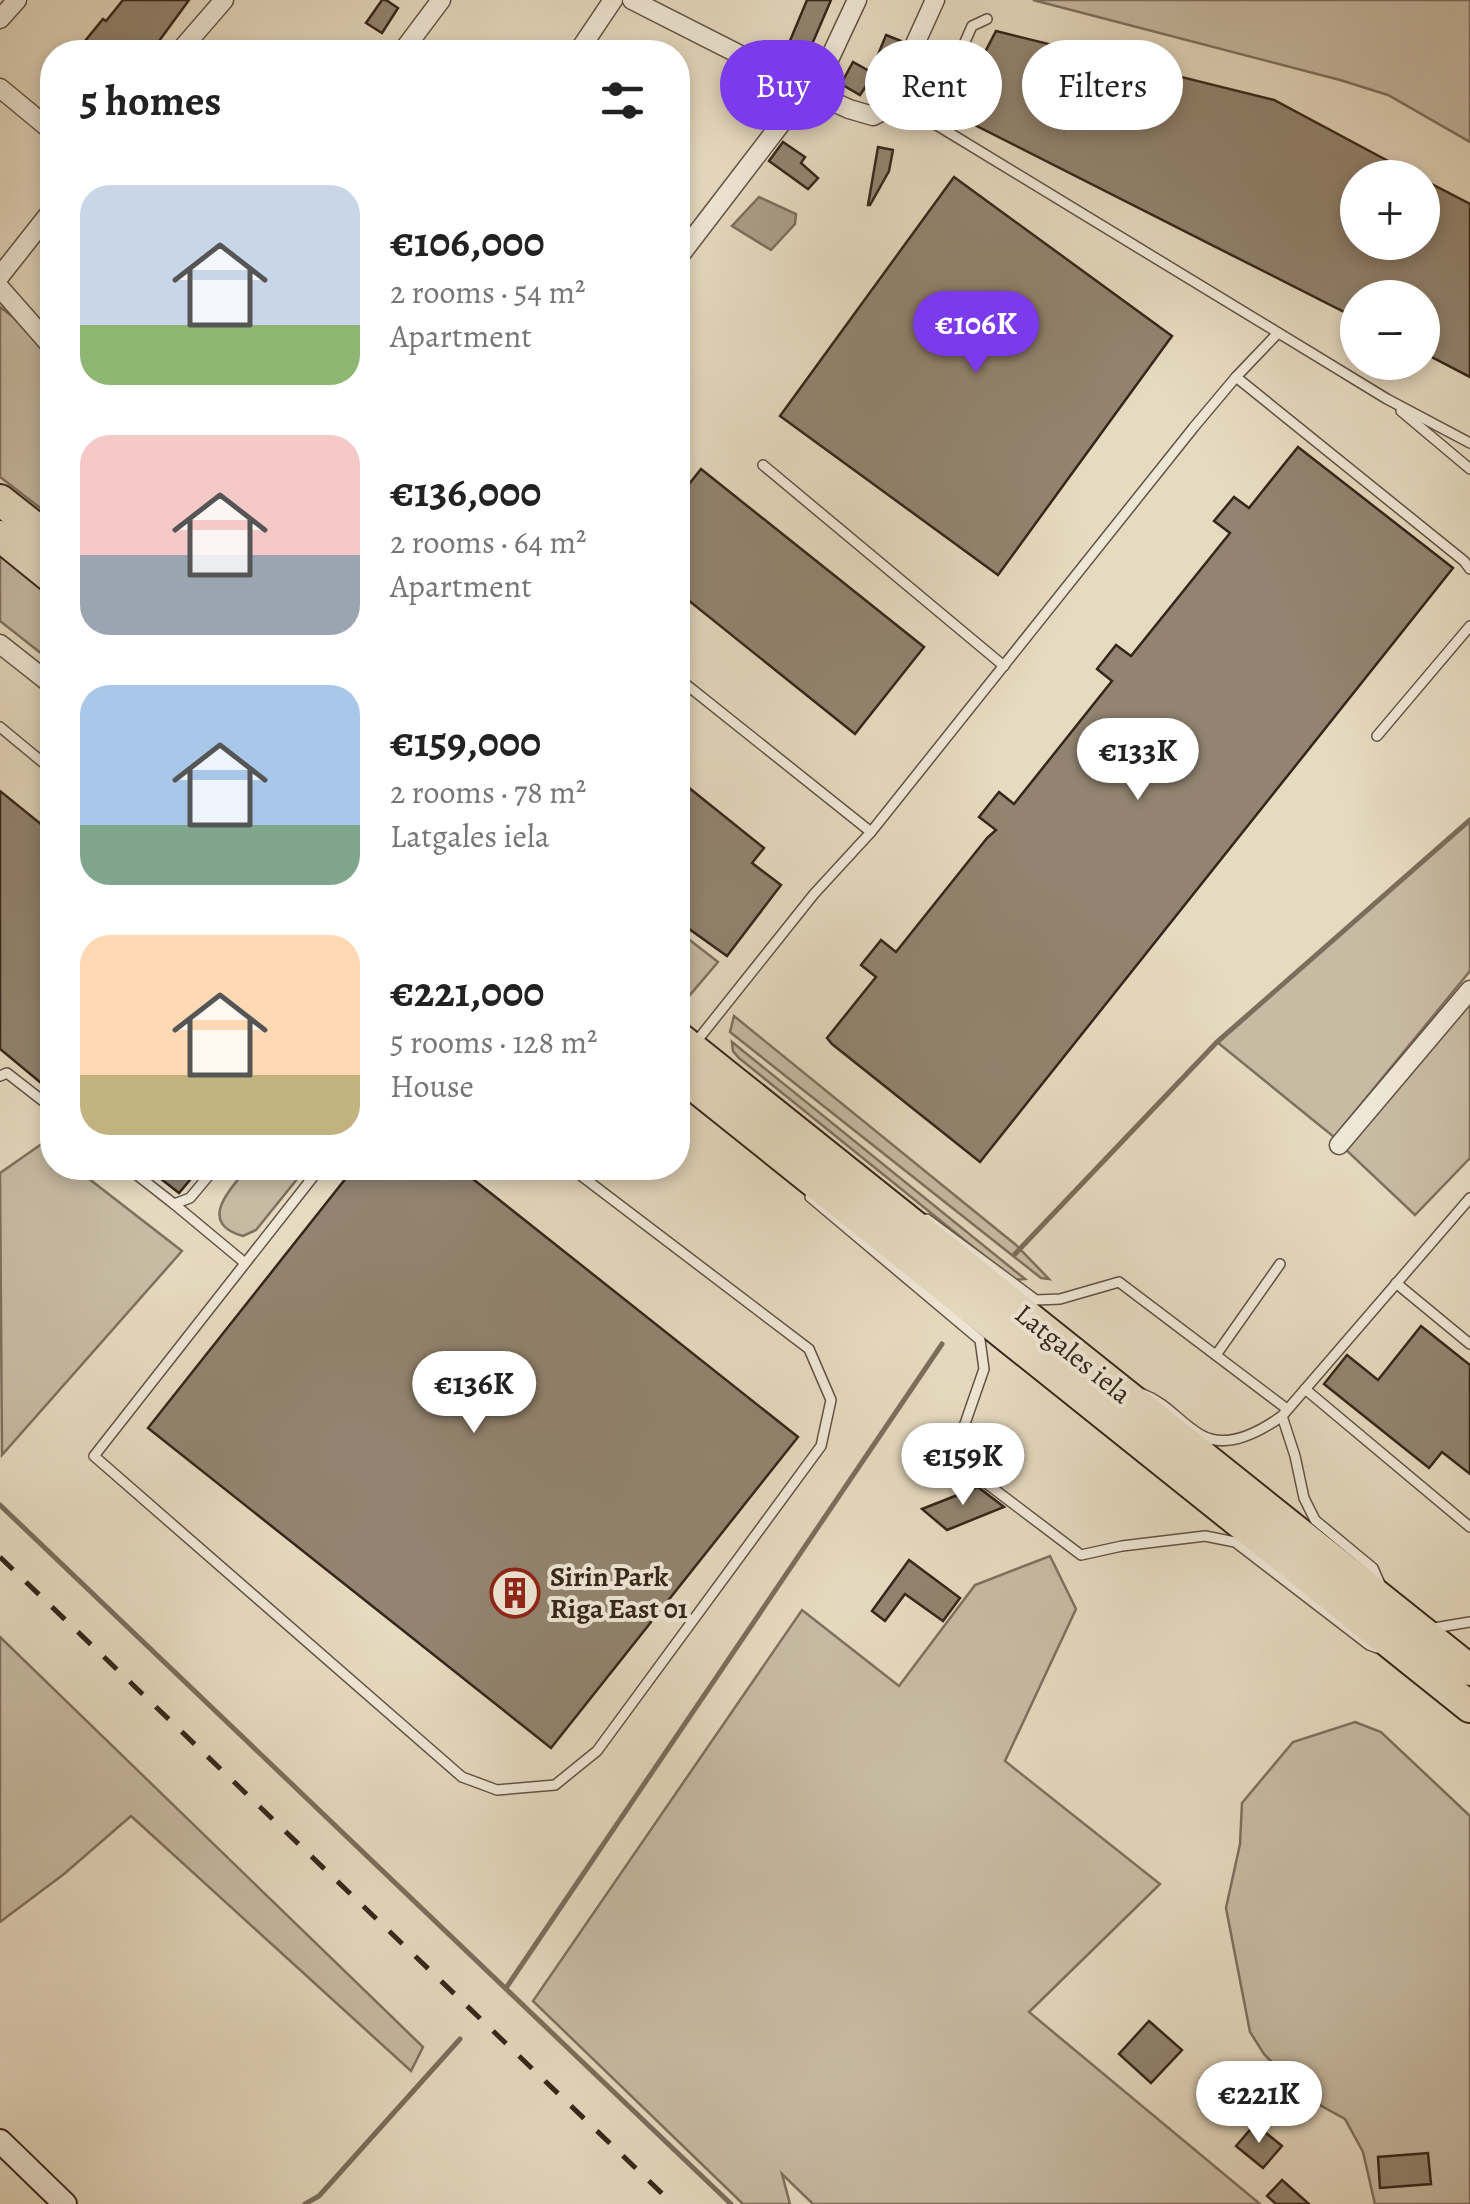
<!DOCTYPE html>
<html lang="en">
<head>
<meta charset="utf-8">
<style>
	:root { --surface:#fff; --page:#f2f2f2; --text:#222; --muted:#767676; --accent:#7c3aed }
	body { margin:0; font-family:Alegreya,serif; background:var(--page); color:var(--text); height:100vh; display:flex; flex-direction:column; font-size:38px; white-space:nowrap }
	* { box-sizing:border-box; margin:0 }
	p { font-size:32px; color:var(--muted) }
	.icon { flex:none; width:55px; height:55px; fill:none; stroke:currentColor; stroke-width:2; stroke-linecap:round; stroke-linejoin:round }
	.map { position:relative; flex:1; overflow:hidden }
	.drawer { position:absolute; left:40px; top:40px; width:650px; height:1140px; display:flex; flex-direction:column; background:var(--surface); border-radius:40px; box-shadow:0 5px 15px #0003 }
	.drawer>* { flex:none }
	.guide { position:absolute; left:720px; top:40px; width:600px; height:90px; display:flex; gap:20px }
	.controls { position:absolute; left:1340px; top:160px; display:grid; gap:20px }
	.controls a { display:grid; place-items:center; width:100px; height:100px; border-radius:50%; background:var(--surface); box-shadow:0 5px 15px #0003; font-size:50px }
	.price { position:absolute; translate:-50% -85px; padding:0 22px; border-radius:35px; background:#fff; color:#222; font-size:32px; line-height:65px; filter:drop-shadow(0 2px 5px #0008) }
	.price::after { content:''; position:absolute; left:50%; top:60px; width:30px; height:22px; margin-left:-15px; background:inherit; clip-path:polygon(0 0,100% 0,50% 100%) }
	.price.current { background:var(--accent); color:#fff }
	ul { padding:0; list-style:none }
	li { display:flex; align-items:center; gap:30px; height:250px; padding:0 40px }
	li span { display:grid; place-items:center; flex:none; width:280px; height:200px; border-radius:30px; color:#555 }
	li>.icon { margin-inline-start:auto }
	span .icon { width:120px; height:120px; fill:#fffc; stroke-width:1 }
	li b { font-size:42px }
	h2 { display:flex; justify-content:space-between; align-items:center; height:120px; padding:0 40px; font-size:42px }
	.pill { padding:0 35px; border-radius:45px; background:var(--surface); box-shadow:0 5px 15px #0003; font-size:35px; line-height:90px }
	.pill.current { background:var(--accent); color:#fff }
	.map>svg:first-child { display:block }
</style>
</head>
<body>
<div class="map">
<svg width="1470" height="2204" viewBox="0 0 1470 2204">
	<rect width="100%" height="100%" fill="#e6dac0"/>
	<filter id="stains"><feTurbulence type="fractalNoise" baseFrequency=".002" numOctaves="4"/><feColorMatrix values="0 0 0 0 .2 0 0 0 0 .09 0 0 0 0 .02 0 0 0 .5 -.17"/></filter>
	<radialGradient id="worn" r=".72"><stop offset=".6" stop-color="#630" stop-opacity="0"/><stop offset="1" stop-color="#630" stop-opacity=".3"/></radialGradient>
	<!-- green -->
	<g fill="#c8bba4" stroke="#7f705f" stroke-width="2.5">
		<polygon points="1033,0 1470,0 1470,142 1388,95 1340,80"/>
		<polygon points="0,307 52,347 52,517 0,477"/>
		<polygon points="0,556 52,597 52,662 0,621"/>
		<polygon points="1470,820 1470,971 1334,1137 1217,1042"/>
		<polygon points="678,931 718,962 689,996 678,989"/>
		<polygon points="1470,1002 1470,1158 1415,1215 1344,1148"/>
		<polygon points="734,1016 1016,1245 1049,1279 1041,1278 730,1032"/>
		<polygon points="732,1042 1025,1279 1014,1280 739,1058 733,1051"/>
		<polygon points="43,1143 52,1150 52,1168 75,1168 182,1251 2,1455 0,1173"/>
		<path d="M248,1168H306L256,1230L243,1236C196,1223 231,1188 248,1168Z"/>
		<polygon points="1050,1556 1076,1609 1005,1761 1160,1884 1029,2012 1260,2204 813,2204 782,2174 790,2204 743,2204 533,2001 802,1610 899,1686 975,1585"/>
		<polygon points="0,1637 423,2047 411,2071 131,1816 64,1874 0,1922"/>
		<polygon points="1355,1722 1381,1732 1470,1816 1470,2204 1375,2204 1363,2152 1345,2119 1305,2097 1264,2054 1250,2032 1226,1908 1240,1844 1242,1803 1293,1742"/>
	</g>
	<!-- water -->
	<polygon fill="#aa9d88" stroke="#7c6d5c" stroke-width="2.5" points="759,197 796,214 795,224 771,250 732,226"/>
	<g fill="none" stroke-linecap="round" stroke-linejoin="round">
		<!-- stream -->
		<g stroke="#7c6d5c" stroke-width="5">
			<polyline points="1015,1254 1217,1042 1470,820"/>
			<polyline points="0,1505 731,2204"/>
			<polyline points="506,1988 942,1344"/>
			<polyline points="305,2204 319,2196 460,2039"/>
		</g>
	</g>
	<!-- building -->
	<g fill="#928470" stroke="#36261a" stroke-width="2.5">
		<polygon points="123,0 189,0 151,52 76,52 103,19 106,21"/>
		<polygon points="382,0 386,0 398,8 382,33 366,23"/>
		<polygon points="807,0 831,0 804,63 784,55"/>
		<polygon points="996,31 1274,100 1420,178 1358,178 1358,242 1422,242 1422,179 1470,204 1470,377 1422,352 1422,298 1358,298 1358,319 953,114"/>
		<polygon points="886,35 901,41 875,93 865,88 866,86 860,95 841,84 853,62 871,72"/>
		<polygon points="783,142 805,157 801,163 818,178 808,189 769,161"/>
		<polygon points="878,147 893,150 889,171 870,205 868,205"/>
		<polygon points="954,177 1172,336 998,575 780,416"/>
		<polygon points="1298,447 1453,568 980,1162 832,1044 827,1038 876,977 861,965 881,940 896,952 987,838 996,830 979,817 999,792 1014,804 1112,681 1097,669 1116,645 1131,656 1230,533 1214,521 1234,497 1249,508"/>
		<polygon points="701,469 924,647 855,734 678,592 678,498"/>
		<polygon points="678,779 764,848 752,863 781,885 727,956 678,921"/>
		<polygon points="0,791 52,833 52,1092 0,1049"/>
		<polygon points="147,1168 200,1168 179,1193"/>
		<polygon points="354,1168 459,1168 798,1437 551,1748 148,1428"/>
		<polygon points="1421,1326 1470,1365 1470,1474 1442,1452 1429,1468 1324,1384 1347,1355 1378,1380"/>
		<polygon points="978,1487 1004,1507 947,1530 922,1509"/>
		<polygon points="909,1560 960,1598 943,1621 905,1594 885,1621 872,1611"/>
		<polygon points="1149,2021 1182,2050 1151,2083 1119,2054"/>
		<polygon points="1255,2124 1282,2146 1263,2168 1236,2146"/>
		<polygon points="1428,2153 1431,2184 1380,2188 1378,2157"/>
		<polygon points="1282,2180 1309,2204 1276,2204 1267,2196"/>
	</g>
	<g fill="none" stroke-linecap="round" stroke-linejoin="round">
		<!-- lane casing -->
		<g stroke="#625344" stroke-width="12">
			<g id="lane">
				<polyline points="885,110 930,121 1387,399 1470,443"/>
				<polyline points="930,121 972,26 987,19"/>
				<polyline points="1236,377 1464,561 1470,569"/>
				<polyline points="1401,411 1470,469"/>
				<polyline points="763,465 1004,666"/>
				<polyline points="678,678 871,832"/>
				<polyline points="0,727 52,770"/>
				<polyline points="1377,736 1470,626"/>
				<polyline points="696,1042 814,894 871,832 1194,427 1236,377 1278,333"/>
				<polyline points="0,1076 7,1073 52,1108"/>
				<polyline points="128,1168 174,1204 190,1198 215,1168"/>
				<polyline points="320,1168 94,1456 462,1777 497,1790 555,1785 597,1751 821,1446 831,1400 809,1349 571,1168"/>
				<polyline points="810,1197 980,1340 984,1369 953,1458 1081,1555 1122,1546 1205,1536 1235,1542 1369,1645 1377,1648"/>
				<polyline points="174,1204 245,1263"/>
				<polyline points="927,1219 1036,1300 1060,1299 1119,1282 1287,1409"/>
				<polyline points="1396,1283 1470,1344"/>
				<polyline points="1216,1355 1280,1264"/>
				<polyline points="1305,1389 1470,1527"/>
				<path d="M1143,1394C1167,1403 1180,1423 1201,1435C1227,1450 1261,1431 1282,1416L1470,1198"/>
				<polyline points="1282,1416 1295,1456 1304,1498 1315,1520 1373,1568 1380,1584"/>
				<polyline points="1428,1629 1470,1622"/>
			</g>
		</g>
		<!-- street casing -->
		<g stroke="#625344" stroke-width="21">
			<g id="street">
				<polyline points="632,0 827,99 849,109 873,116 885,110 935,0"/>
				<polyline points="0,19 17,0"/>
				<polyline points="179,52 224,0"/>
				<polyline points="402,52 441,0"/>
				<polyline points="578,52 613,0"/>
				<polyline points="0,88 52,131"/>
				<polyline points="678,258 786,117 811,91 827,64 857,0"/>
				<polyline points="0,276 52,210"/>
				<polyline points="0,288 52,347"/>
				<polyline points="0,644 52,685"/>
				<polyline points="1339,1145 1470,990"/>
			</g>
		</g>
		<!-- secondary casing -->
		<g stroke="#36261a" stroke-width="26">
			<polyline id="secondary" points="0,2141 65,2204"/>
		</g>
		<!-- highway casing -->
		<g stroke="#36261a" stroke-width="34">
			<g id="highway">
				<polyline points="0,500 52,541"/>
				<polyline points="0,536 52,578"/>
				<polyline points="678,1037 1470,1670"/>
				<polyline points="678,1073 1470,1707"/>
			</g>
		</g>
		<!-- lane -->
		<use href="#lane" stroke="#efe7d6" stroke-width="9"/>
		<!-- street -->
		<use href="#street" stroke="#efe7d6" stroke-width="18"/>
		<!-- secondary -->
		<use href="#secondary" stroke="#efe7d6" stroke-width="22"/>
		<!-- highway -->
		<use href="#highway" stroke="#e6dac0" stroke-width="30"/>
		<!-- rail -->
		<polyline stroke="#36261a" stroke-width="5" stroke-dasharray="18 18" stroke-linecap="butt" points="0,1557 673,2204"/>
	</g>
	<!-- icons -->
	<defs>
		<g id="building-ring" transform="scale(2.5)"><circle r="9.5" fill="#efe7d6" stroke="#8f2418" stroke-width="1.5"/><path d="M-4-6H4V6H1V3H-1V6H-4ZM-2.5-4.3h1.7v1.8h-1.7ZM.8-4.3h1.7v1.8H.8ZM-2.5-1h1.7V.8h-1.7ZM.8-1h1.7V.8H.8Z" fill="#8f2418"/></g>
	</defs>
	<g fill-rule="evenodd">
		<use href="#building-ring" x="515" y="1593"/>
	</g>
	<g text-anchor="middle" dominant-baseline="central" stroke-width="8" stroke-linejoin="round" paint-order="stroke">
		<!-- street labels -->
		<g font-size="28" fill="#36261a" stroke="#efe7d6">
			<text transform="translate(1073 1354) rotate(39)">Latgales iela</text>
		</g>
		<!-- poi labels -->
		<g font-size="28" font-weight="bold" fill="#36261a" stroke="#efe7d6" text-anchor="start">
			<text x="550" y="1577">Sirin Park<tspan x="550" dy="32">Riga East 01</tspan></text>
		</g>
	</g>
	<rect width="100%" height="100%" filter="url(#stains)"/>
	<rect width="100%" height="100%" fill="url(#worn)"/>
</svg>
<div class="controls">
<a>+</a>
<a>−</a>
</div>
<b class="price current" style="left:976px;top:376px">€106K</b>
<b class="price" style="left:1138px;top:803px">€133K</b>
<b class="price" style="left:474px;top:1436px">€136K</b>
<b class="price" style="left:963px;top:1508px">€159K</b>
<b class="price" style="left:1259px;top:2146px">€221K</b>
<div class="guide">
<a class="pill current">Buy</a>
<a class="pill">Rent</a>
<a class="pill">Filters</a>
</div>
<section class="drawer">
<h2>5 homes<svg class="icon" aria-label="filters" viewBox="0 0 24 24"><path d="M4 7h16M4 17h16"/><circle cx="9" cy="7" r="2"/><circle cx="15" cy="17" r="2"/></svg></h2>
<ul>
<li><span style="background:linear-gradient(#c9d6e8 70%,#8fb573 0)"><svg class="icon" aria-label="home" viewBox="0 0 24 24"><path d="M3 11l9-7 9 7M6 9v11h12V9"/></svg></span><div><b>€106,000</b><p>2 rooms · 54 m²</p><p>Apartment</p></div></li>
<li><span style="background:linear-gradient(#f6c9c9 60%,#9aa5b1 0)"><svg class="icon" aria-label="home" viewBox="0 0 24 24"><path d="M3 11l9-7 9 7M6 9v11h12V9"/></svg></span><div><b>€136,000</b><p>2 rooms · 64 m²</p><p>Apartment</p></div></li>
<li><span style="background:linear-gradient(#a9c7e8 70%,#7fa58c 0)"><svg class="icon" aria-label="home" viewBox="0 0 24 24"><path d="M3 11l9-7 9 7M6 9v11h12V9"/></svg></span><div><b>€159,000</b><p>2 rooms · 78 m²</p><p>Latgales iela</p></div></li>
<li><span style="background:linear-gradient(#ffd9b3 70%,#c2b280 0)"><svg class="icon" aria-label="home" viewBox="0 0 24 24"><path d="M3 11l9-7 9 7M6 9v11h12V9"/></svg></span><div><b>€221,000</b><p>5 rooms · 128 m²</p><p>House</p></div></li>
</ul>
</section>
</div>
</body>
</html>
